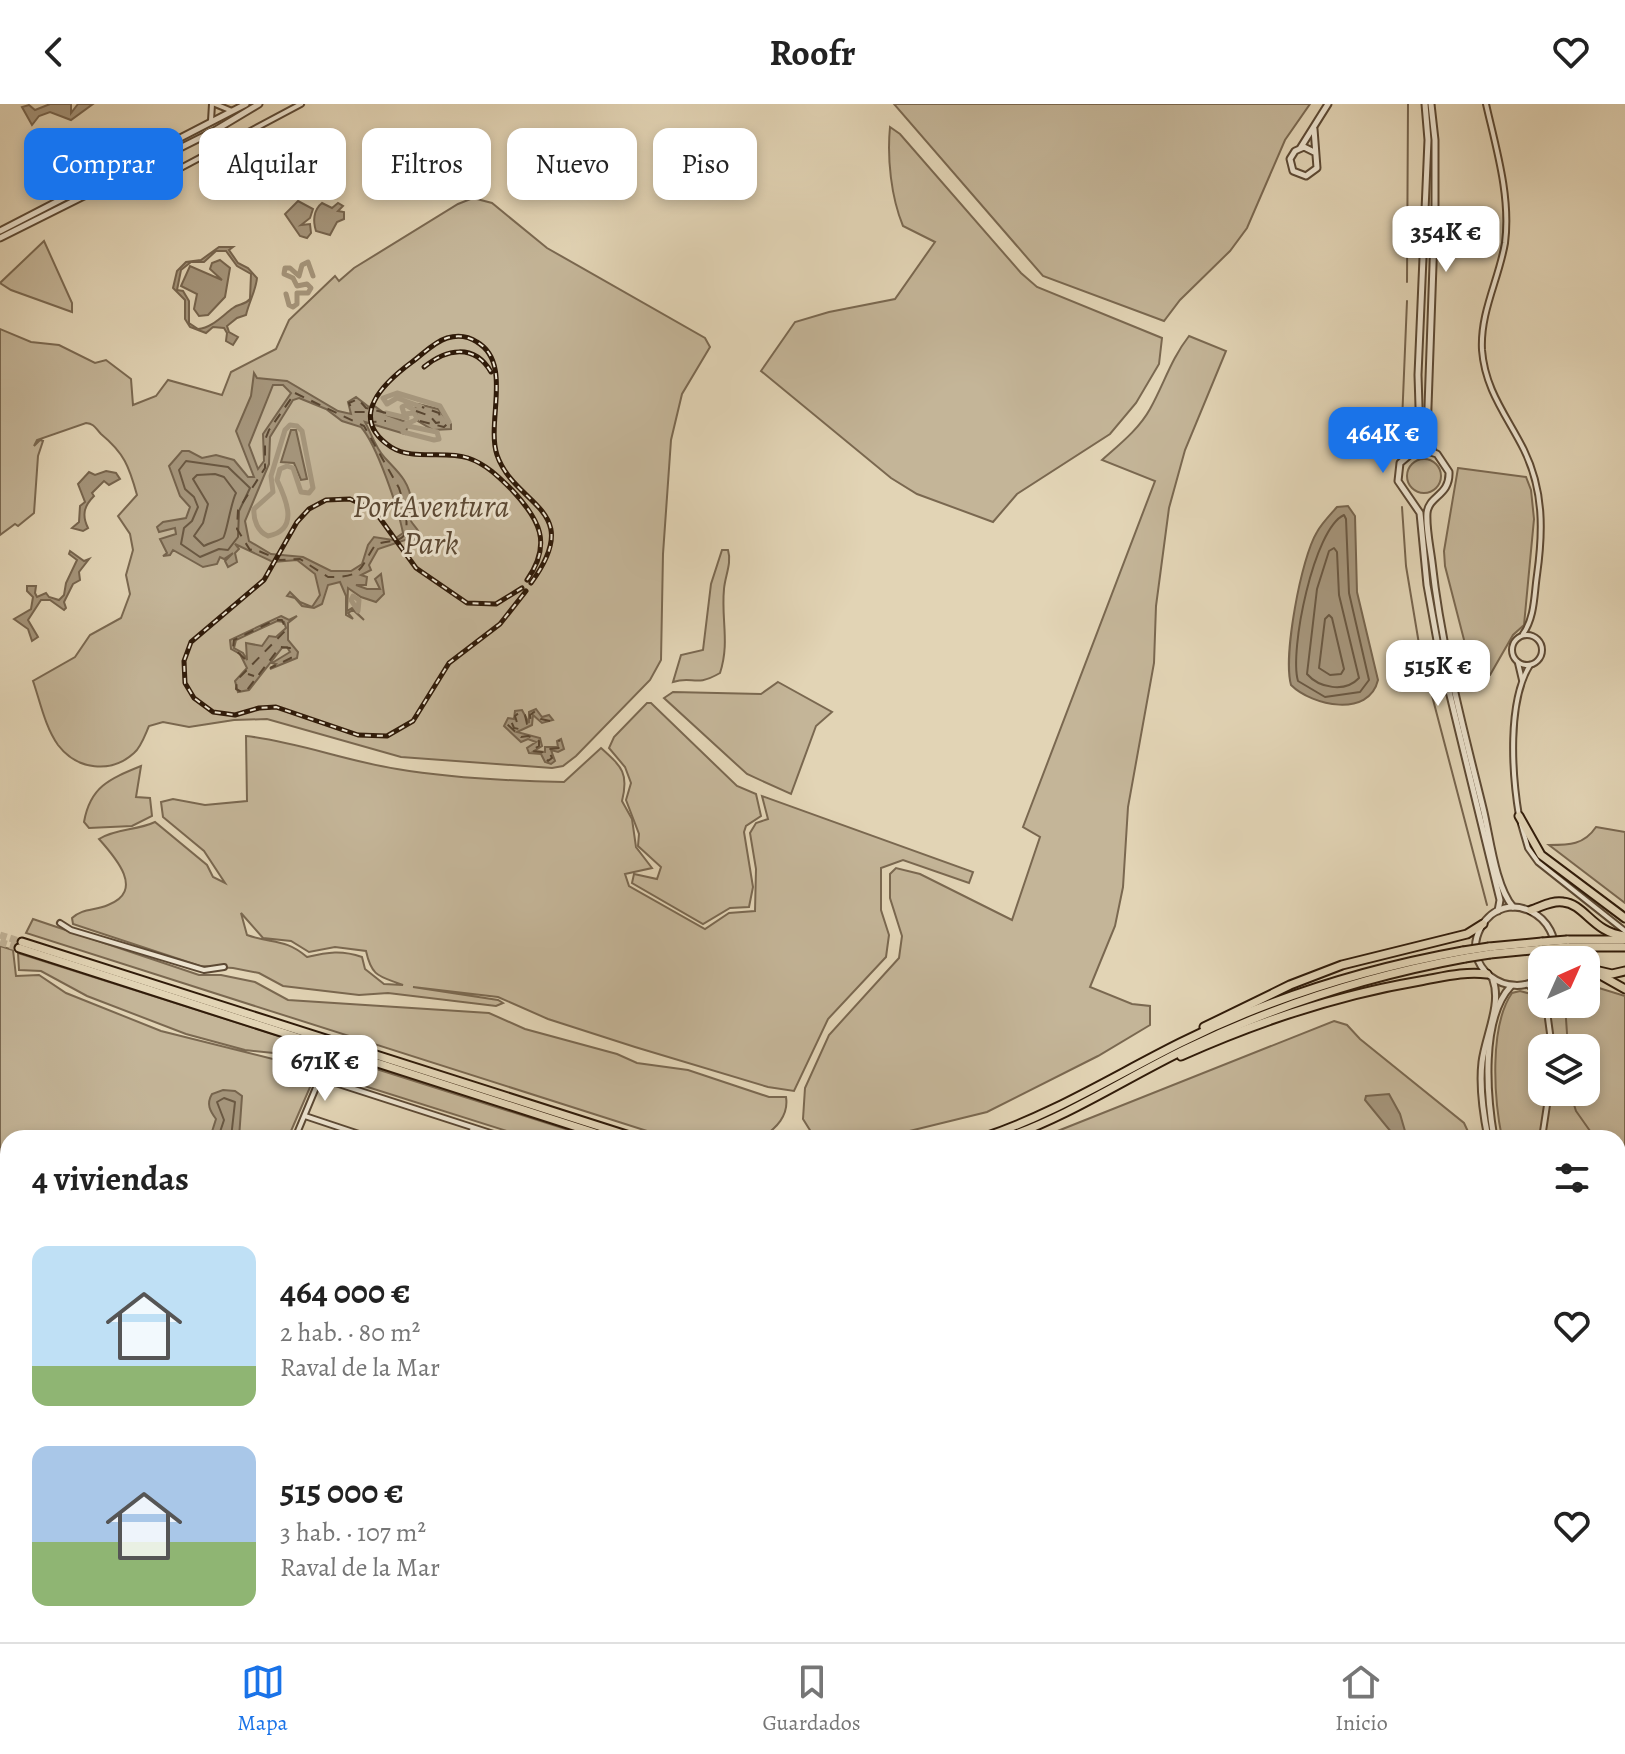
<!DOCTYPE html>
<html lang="es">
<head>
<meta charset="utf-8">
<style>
	:root { --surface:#fff; --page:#f2f2f2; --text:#222; --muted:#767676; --line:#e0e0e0; --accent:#1a73e8 }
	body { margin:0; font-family:Alegreya,serif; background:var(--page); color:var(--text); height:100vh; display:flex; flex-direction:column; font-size:30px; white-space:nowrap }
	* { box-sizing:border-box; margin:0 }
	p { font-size:26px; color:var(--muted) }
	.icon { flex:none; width:44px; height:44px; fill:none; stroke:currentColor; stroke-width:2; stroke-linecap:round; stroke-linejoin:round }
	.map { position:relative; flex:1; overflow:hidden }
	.panel { position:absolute; left:0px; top:1026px; width:1626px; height:512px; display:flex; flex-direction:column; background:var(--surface); border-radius:24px 24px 0 0; box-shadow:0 4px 12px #0003 }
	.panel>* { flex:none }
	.top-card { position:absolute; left:24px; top:24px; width:800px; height:72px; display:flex; gap:16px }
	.needle { width:52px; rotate:45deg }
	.buttons { position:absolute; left:1528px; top:842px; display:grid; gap:16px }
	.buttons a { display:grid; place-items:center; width:72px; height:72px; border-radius:16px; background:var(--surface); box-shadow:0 4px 12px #0003; font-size:40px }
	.price { position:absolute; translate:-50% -68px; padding:0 18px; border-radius:16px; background:#fff; color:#222; font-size:26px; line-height:52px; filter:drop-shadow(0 2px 4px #0008) }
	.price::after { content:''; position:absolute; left:50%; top:48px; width:24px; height:18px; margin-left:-12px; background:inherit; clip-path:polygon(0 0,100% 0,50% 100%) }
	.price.on { background:var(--accent); color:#fff }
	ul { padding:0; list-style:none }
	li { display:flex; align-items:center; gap:24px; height:200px; padding:0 32px }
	li span { display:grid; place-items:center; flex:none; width:224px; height:160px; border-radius:16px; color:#555 }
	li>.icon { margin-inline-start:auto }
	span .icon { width:96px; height:96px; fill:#fffc; stroke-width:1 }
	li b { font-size:34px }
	h2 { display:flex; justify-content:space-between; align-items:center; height:96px; padding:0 32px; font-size:34px }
	.chip { padding:0 28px; border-radius:16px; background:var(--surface); box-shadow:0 4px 12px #0003; font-size:28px; line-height:72px }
	.chip.on { background:var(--accent); color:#fff }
	header { display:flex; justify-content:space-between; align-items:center; height:104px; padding:0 32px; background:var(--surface); font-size:36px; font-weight:600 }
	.dock { display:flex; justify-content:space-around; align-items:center; height:112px; border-top:2px solid var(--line); background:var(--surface); font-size:22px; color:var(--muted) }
	.dock a { display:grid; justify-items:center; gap:4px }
	.dock .on { color:var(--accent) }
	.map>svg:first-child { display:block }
</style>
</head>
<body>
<header><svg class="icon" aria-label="back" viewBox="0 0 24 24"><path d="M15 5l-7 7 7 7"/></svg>Roofr<svg class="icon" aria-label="heart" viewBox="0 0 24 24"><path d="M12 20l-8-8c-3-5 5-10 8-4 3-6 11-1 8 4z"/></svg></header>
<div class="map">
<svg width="1625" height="1538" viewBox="0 0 1625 1538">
	<rect width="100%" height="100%" fill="#e2d4b5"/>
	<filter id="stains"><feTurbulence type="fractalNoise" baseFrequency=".0025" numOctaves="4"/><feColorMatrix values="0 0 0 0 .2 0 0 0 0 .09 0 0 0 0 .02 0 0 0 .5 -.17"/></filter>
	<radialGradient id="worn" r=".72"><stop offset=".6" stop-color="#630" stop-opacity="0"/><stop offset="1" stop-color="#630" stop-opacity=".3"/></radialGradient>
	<!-- green -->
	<g fill="#c4b598" stroke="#7a6850" stroke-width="2" fill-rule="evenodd">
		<polygon points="894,0 1310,0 1285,36 1247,124 1230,147 1180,196 1164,217 1043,172"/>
		<path d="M890,23L900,30L1021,169L1037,183L1162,234L1159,260L1136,299L1110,330L1017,390L993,418L917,390L891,374L761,267L795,218L829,208L895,195L935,138L903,122C891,93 887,54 890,23Z"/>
		<path d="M473,94L492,99L547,144L705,234L710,243L682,290L671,336L663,450L661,556L650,576L576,652L563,662L552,664L401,653L267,615L234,616L189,623L163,618L149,622C145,631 141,643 134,649C111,670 77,666 58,641C45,623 40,597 33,577L75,553L90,531L121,514L130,490L126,471L133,446L130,430L118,412L137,391C129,362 124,349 101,330C95,324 95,320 86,319L37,336L34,342L40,336L43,337L38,352L34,409L18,422L15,420L0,431V225L31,238L59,241L95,259L106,256L131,275L133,301L156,292L168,276L222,291L231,268L276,245L289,216L335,172L339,177L354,164L458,100Z"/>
		<polygon points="44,137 72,199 72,208 11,186 0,179"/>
		<path d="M1189,232L1226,247L1185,346L1169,404L1156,502L1154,559L1128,703L1123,783L1115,822L1090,883L1132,900L1150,902V921L1098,952L987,1008L881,1034L813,1031L803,1015L805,984L829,931L899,854L902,832L890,794V770L896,764L920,770L1012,816L1040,733L1023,723L1155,377L1102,356C1120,340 1139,325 1150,305C1164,280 1171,255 1189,232Z"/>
		<circle cx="1424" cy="372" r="17"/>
		<polygon points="1458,364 1526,373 1531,386 1534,415 1524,521 1513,531 1490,571 1479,572 1474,569 1471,563 1445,462 1444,447"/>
		<path d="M722,446H728C732,459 725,472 724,485C721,516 730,538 720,569C694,584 694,571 673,578L681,551L703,546L711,480Z"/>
		<polygon points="778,578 832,608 816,622 791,690 747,670 664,594 673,588 761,590"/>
		<polygon points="647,599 651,599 737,682 756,690 761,712 746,722 744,728 753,783 749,803 730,804 703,820 632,779 634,770 657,775 661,763 638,742 639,730 626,696 631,679 625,663 609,644 614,633"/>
		<path d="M246,632C298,638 346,657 397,665C451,674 509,677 564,678L601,644C622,663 629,669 622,697L632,715L636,743L652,764L625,770L629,782L705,825L729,809L755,807L756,765L750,729L756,719L768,715L762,692L973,768L969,779L903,756L881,764V806L889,831L886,853L828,915L794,987L768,983L635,943L548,915L498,893L413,883L498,896L503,899L496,902L388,889L359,891L283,882L259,869L233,864L200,862L73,820L72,814C83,804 94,807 108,801C145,787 116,754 99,735C117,724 136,727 155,718L207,761L213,773L225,779L204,747L163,713L161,698L173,695L205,701L247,697ZM241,809L263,834L291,837L309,848L335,843L366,847C372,874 380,872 403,881L384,880L365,865L362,853C342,846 328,848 307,853C285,834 272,840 247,831Z"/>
		<path d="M141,662L136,693L150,694L152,712L132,722L89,724L84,718C90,683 109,675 141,662Z"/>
		<path d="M1596,723L1625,728V799L1549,741C1569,741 1584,741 1596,723Z"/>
		<path d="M33,815L199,871H221L255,878L288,896L489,909L525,925L617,950L637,959L688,966L769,993H786C789,1012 776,1024 762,1034H669L26,829Z"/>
		<polygon points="0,842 13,846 16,872 39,871 66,889 161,927 317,966 320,961 293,951 245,946 186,930 87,892 41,867 19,866 18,849 323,946 321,958 326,949 594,1034 529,1034 317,967 288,1034 8,1034 8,1530 189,1530 187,1538 0,1538"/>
		<path d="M1586,880L1625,892V1487L1618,1486V1034H1502C1494,995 1489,922 1512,889L1520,887L1531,890L1542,882V900H1586ZM1542,944H1586V988H1542Z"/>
		<polygon points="1334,917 1347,921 1360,935 1464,1019 1471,1034 1040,1034"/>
		<polygon points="277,1530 498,1530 493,1538 275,1538"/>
		<polygon points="519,1530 1387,1530 1381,1538 514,1538"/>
		<polygon points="1420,1530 1616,1530 1614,1538 1417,1538"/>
	</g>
	<!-- water -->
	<g fill="#a5957b" stroke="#76644d" stroke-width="2" fill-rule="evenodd">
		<polygon points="50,0 71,0 71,9 78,0 93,0 71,16 50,8 39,12 32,21 22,3 29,1 35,6"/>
		<polygon points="298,97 313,105 310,114 301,121 310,120 311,129 307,134 300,132 285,110"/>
		<path d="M322,99L332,104L338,99L343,102L338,107L344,108V115L337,118L330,131L316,127C313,118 313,106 322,99Z"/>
		<path d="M219,143H233L229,146L238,159L248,164L257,174C256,186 249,198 246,211L237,214L227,222L229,228L238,233L233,241L226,237L227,229L224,224L213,223L206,229L190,223L185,215V196L173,184L177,167L186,158L201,156ZM216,147H226L237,162L251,170L250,195C244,202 239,199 233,204C223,211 212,224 198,225L189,219V197L183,187L177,186L181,166L191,158H204Z"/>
		<polygon points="220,156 230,164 225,193 208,211 199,212 194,205 197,190 181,182 190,162 222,176 210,165 212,159"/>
		<path d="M254,269L257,274L287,277L338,307L351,310L348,298L356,293L369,303L373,301L387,311L409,319L405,330L365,318C371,329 376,345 385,354C399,369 409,377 412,399H409L411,417C413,422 423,428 420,438L408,435L378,445L369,461L371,466L361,471L367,473L366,481H356L367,485H380L375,475L381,470L384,490L376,498L361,493L348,484L347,507L352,504L364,516L353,506L348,509L353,515L346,511V492L340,478L328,481L322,500L314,504L302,502L295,494L287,492L290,488L300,498L312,503L320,491L315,470L297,456L273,458L235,440L239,445L235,449L237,458L228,463L225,457L233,449L224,455L220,453L217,460L203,463L173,446L170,451L163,452L167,449L160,435L176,430L175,424L159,428L157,423L163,418L186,414L190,403L180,392L169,362L182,347H189L202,354L216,351L234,356L248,373H254L236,327L251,292ZM273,281H283L291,289L263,330L264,357L258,365L249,341ZM299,294L326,305L342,317L361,323C377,341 398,404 403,429L393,436L374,433L368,441L362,460L351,467H331L303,453L271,450L249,437L245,417L269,360L270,333L293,296Z"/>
		<polygon points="418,300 438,305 451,320 451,325 433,326 418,317 415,304"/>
		<polygon points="291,326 296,326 307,375 301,376 294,359 281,358"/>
		<path d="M106,367L116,369L120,375L109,381L104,377L92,389L94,392C85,401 81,410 88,424L83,427L72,424L79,418L80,402L85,398L78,380L89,368L95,371Z"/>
		<path d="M1348,402L1355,412L1357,488L1378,576C1369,614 1312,602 1291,581C1283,552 1301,454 1317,428C1322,419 1330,411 1337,403Z"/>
		<polygon points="70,447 84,457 89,455 79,468 80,476 73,480 64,498 66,504 64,506 50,496 41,496 28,516 38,533 32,537 28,525 14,515 31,505 33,493 27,487 27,482 36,482 35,489 37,493 46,489 49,493 59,496 64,491 66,479 77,456 69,450"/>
		<path d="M281,512L289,516L297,512L288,519V536L298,548L297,554L270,565L276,560L272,559L290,548L287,543L282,544L249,586L238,588L235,577L247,564L240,550L231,545L230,536ZM277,517L284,518L286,524L276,533L269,532L262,542L246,539L247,556L243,549L234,544L236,536Z"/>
		<polygon points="536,605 542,613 549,611 553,616 542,619 533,611 532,621 517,628 540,634 542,642 534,647 545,648 545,643 558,643 557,637 561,635 564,645 558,648 551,646 555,657 551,660 545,658 541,650 529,649 527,644 536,638 528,635 521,638 504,622 508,614 514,615 515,607 522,606 529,619 529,608"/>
		<path d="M223,986L235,987L242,992L239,1034H210L216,1015C210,1007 206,1000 212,990Z"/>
		<polygon points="1389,990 1400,1010 1407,1034 1396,1034 1365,996 1366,992"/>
		<polygon points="1294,1530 1378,1530 1373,1538 1302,1538"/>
	</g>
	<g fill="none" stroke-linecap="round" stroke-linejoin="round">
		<!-- shore -->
		<g stroke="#6a5842" stroke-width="2">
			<polygon points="186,357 228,363 250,384 239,407 238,433 228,446 219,445 200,453 181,440 184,424 192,417 198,403 194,393 185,385 179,366"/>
			<path d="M215,370L224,373L236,389C231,398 226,432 223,434C218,437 209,439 204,442L194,432L203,419L208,400L193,375L197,371Z"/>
			<path d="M1344,411L1346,415L1349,489L1369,576L1360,588L1325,593L1298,577C1289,547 1314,424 1344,411Z"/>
			<path d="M1334,444L1337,448L1339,491L1359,574C1345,589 1319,584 1307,570L1317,485L1329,447Z"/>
			<polygon points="1329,511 1332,514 1344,565 1341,570 1330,571 1319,564 1325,515"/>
			<polyline points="218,1034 224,1016 217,998 224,994 235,998 231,1034"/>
		</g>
		<!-- stream -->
		<g stroke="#76644d" stroke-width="2">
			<polyline points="1407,178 1408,0"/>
			<polyline points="1401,342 1407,197"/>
			<polyline points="1402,403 1406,462 1420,546 1487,801"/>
			<polyline points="1565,900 1568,944"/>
			<polyline points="1570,988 1576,1007 1595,1034"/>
			<polyline points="1618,1065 1625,1075"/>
		</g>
		<!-- canal -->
		<g stroke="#a5957b" stroke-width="5">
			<polyline points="286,190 289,201 293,203 297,200 297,189 308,189 311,184 307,180 297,182 293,174 284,170 285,164 290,164 299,172 302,161 308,158 313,172"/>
			<polyline points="422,303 397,294 387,300 383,294 397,289 440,302 449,318"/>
			<polyline points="386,309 407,314"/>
			<path d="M290,321L297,322L302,327L313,384L309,389L301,388L293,364L287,362L280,365L277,376C286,395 300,426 268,432C258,428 253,416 254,405L273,388L271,372L285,326Z"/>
			<path d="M403,321L437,328L439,335L434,336L403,328C400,314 412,322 417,314L414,309L404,310L402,303L406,301L416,307"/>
			<polygon points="353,492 359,496 358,507 351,496"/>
			<polyline points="960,1538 962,1530"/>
		</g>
		<!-- ferry -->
		<g stroke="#594631" stroke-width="2" stroke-dasharray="10 8" stroke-linecap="butt">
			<path d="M295,289L364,322L399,384L404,400L410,404L406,410C409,441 399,434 376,440C359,464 364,474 328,473L300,455L280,456L254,445L250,446L237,425L238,406L265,364V336L269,326Z"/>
			<polyline points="416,307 430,312 436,319 441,318 439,309 422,303"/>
			<polyline points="386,309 366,304 358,295 349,299 353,308 366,308 371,318 386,317"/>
			<polyline points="420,317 444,323 449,318"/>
			<polyline points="245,555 233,544 234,536 275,516 282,516 286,526 237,576 236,585 242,588 247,586 280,543 290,544 291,554 270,564"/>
			<polyline points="248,570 254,572"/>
			<polyline points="550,617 541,615 534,608 530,611 531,619 527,620 525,611 520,608 515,612 519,625 514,624 511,617 507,620 521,633 528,632 539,637 539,642 531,647 542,648 548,657 552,654 548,645 561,644 559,636"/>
		</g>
		<!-- trunk-tunnel -->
		<g stroke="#beaf93" stroke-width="7" stroke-dasharray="7 3.5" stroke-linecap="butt">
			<polyline points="0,831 22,838"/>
			<polyline points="0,838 19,844"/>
		</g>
		<!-- minor casing -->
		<g stroke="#5c4934" stroke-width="8">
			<g id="minor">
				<polyline points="215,0 232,7"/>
				<path d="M1486,0C1496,44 1511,93 1505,139C1499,175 1480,208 1482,246C1485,286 1507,312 1524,346C1544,387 1543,428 1537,471C1534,491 1535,513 1523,530"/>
				<polyline points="211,17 212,0"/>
				<polyline points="175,67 301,0"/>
				<circle cx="1527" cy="546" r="15"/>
				<polyline points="1518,559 1522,576"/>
				<path d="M1519,712C1512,670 1507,598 1530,561"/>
				<polyline points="1521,720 1528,744 1538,758 1625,827"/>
				<polyline points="60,819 71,826 204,866 224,863"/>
				<polyline points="1546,900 1552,944"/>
				<polyline points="305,1012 371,1034"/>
				<polyline points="295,1034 320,974 506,1034"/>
				<polyline points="469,1034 473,1024"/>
				<polyline points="1542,1034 1549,988"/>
				<polyline points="195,1538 197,1530"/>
				<polyline points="223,1538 225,1530"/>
				<polyline points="249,1538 250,1530"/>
				<polyline points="502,1538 506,1530"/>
				<polyline points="1549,1538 1551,1530"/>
			</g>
		</g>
		<!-- tertiary casing -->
		<g stroke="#5c4934" stroke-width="9">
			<g id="tertiary">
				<polyline points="1425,0 1428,36 1418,271 1420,334 1413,348 1400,359 1398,377 1420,409 1427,481 1438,542 1500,796 1498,807"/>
				<polyline points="1431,0 1435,36 1435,104 1427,331 1433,347"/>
				<polyline points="1314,25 1317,64 1306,72 1293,67 1290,55 1295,47 1304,43 1314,48"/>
				<polyline points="1301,43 1328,0"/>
				<polyline points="0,127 246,0"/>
				<polyline points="0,134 214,27 259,0"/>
				<path d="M1413,348L1424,346L1437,350L1449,368C1450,392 1429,391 1427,409C1426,424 1430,442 1432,458C1441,541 1463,623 1483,704C1490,732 1495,782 1513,803"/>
				<path d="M1542,873C1508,898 1459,863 1481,823C1505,781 1565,812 1553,856"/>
				<polyline points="1529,881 1542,892"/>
				<path d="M1488,1034C1483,1009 1479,983 1482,958C1485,933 1502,900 1493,876"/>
				<path d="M1494,1034C1487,993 1480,915 1511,882"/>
				<polyline points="1618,1405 1625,1403"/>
				<polyline points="1400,1538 1405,1530"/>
				<polyline points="1407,1538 1412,1530"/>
			</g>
		</g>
		<!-- trunk casing -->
		<g stroke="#301b09" stroke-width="11">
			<g id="trunk">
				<polyline points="1519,712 1541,751 1625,814"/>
				<path d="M1531,806C1541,803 1552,796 1563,798C1585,800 1593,829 1625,832"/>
				<polyline points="1567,836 1623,836"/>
				<polyline points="22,838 636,1034"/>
				<polyline points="1489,843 1542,838"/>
				<polyline points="1567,843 1625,843"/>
				<polyline points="19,844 611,1034"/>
				<polyline points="1490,850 1542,845"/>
				<polyline points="1586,863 1625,885"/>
				<polyline points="1599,867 1612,870 1625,867"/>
				<polyline points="1204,923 1290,881 1342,861 1467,830 1483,820"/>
				<path d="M1181,952C1257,918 1337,891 1420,877C1443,873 1464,867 1487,870"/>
				<path d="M982,1034C1052,1011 1114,972 1180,939C1270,894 1364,865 1463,847"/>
				<path d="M1005,1034C1069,1012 1126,974 1186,945C1276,901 1367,872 1465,854"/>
			</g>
		</g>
		<!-- minor -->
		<use href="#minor" stroke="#ece3cf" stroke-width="4"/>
		<!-- tertiary -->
		<use href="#tertiary" stroke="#ece3cf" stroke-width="5"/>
		<!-- trunk -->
		<use href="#trunk" stroke="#e2d4b5" stroke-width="7"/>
		<!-- rail casing -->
		<g stroke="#301b09" stroke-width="5">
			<g id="rail">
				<path d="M424,263C446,245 474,239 491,268"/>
				<path d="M527,476C553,439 539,415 512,386C499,373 486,360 468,354C444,346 413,357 391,343C346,313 385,278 412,258C423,250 434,238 447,234C457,231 468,232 477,238C513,259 486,318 497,351C515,403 586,404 531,479"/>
				<polyline points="522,484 496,500 467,499 416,464 374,406 350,395 326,396 309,405 297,418 264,476 191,538 184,557 185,579 194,594 213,608 235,611 259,604 276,603 358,631 387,632 413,617 449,559 500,520 526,487"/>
			</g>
		</g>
		<!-- rail -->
		<use href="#rail" stroke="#ece3cf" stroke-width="2" stroke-dasharray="6" stroke-linecap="butt"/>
		<!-- trunk-bridge casing -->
		<g stroke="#301b09" stroke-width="11" stroke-linecap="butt">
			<g id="trunk-bridge">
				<polyline points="1542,838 1567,836"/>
				<polyline points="1542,845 1567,843"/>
				<polyline points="1463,847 1489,843"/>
				<polyline points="1465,854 1490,850"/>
			</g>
		</g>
		<!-- trunk-bridge -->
		<use href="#trunk-bridge" stroke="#e2d4b5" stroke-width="7"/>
	</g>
	<g text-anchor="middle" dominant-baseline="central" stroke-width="6" stroke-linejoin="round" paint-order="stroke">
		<!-- park labels -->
		<g font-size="32" font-style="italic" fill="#5c4934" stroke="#ece3cf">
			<text x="431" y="402">PortAventura<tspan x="431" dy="37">Park</tspan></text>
		</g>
	</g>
	<rect width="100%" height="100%" filter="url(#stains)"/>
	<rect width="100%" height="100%" fill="url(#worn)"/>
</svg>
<div class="buttons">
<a><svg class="needle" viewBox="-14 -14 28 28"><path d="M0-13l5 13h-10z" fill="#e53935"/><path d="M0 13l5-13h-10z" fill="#767676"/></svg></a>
<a><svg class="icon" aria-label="layers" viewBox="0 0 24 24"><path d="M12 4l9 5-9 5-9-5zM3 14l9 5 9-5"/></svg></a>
</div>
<b class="price" style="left:1446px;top:170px">354K €</b>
<b class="price on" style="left:1383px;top:371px">464K €</b>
<b class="price" style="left:1438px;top:604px">515K €</b>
<b class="price" style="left:325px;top:999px">671K €</b>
<div class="top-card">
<a class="chip on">Comprar</a>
<a class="chip">Alquilar</a>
<a class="chip">Filtros</a>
<a class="chip">Nuevo</a>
<a class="chip">Piso</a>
</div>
<section class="panel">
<h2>4 viviendas<svg class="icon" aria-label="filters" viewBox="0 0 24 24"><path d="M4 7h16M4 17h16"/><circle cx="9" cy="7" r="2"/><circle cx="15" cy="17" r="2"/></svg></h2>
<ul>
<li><span style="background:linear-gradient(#bfe0f5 75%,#8fb573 0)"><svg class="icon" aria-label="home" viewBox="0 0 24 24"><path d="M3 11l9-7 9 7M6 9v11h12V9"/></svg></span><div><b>464 000 €</b><p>2 hab. · 80 m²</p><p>Raval de la Mar</p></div><svg class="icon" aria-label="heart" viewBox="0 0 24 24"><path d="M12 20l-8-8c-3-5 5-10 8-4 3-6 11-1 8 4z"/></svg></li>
<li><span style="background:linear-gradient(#a9c7e8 60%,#8fb573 0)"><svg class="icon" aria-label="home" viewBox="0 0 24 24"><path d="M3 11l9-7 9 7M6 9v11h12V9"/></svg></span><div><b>515 000 €</b><p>3 hab. · 107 m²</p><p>Raval de la Mar</p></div><svg class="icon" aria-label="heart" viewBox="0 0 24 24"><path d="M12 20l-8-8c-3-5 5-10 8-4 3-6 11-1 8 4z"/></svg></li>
</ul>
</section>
</div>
<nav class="dock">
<a class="on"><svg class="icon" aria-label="map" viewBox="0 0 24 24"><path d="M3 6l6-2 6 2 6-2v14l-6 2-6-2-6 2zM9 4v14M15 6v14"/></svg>Mapa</a>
<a><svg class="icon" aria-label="saved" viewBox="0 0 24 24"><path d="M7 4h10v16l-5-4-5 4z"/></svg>Guardados</a>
<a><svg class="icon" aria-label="home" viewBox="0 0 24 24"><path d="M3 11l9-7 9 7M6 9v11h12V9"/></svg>Inicio</a>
</nav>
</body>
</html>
